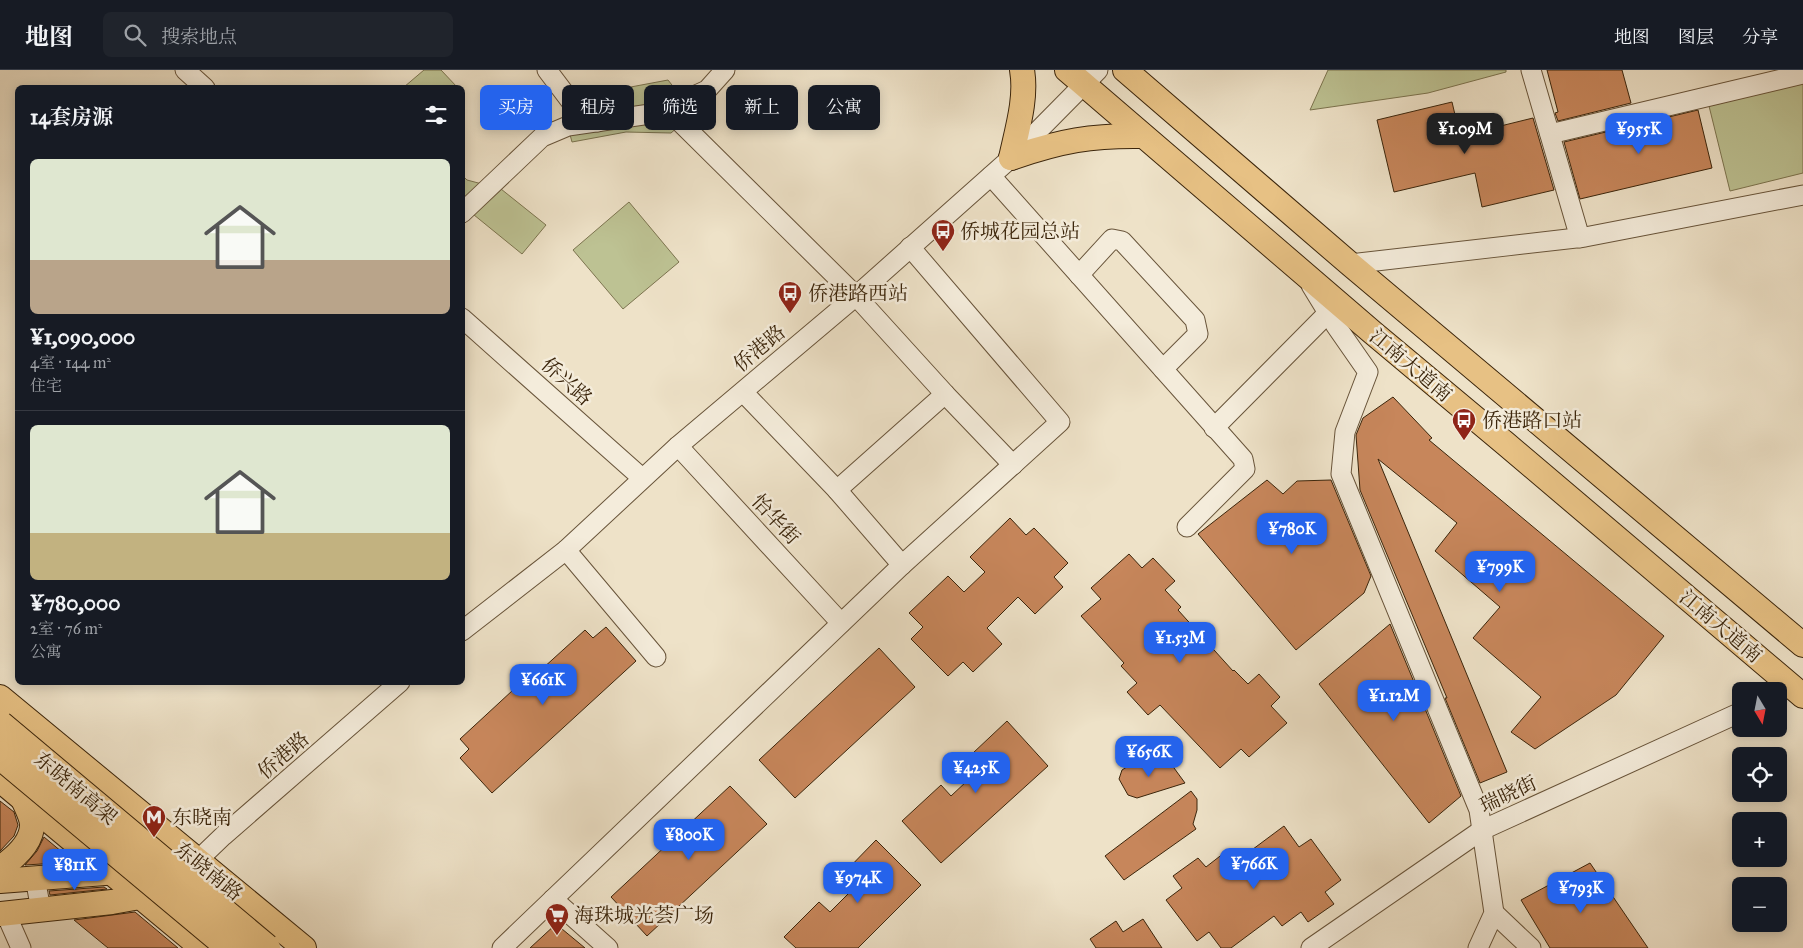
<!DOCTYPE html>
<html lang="zh">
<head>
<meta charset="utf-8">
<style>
	:root { --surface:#171b24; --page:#20242c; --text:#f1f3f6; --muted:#9ea1a6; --line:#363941; --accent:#2563eb }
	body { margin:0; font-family:"IM FELL Great Primer","Noto Serif SC",serif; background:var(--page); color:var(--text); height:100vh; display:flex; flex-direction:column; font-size:19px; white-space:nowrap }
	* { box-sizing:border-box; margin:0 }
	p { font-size:16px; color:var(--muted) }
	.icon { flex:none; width:28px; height:28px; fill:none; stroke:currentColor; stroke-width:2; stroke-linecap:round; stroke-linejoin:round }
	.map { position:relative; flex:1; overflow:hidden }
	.panel { position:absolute; left:15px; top:15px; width:450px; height:600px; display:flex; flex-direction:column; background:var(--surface); border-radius:8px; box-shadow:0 2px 12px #0003 }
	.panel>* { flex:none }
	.guide { position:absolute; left:480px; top:15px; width:475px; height:45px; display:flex; gap:10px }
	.needle { width:32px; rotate:170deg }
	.buttons { position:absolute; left:1732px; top:612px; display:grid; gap:10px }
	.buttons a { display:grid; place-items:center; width:55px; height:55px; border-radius:8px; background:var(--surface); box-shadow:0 2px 12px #0003; font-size:25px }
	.price { position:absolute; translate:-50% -42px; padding:0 11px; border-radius:10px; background:var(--accent); color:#fff; font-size:16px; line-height:32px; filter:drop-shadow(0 1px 2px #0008) }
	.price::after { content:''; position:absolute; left:50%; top:30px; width:15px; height:11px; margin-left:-8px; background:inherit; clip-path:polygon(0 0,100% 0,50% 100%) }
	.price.active { background:#222; color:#fff }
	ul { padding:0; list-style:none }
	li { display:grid; align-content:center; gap:10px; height:265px; padding:0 15px }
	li+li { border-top:1px solid var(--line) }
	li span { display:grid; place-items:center; height:155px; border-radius:8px; color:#555 }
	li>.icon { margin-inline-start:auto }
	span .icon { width:90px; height:90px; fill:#fffc; stroke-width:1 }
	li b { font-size:21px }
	h2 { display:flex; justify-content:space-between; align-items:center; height:60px; padding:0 15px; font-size:21px }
	.pill { padding:0 18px; border-radius:8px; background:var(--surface); box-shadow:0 2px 12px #0003; font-size:18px; line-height:45px }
	.pill.active { background:var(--accent); color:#fff }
	header { display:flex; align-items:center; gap:30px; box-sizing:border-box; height:70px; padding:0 25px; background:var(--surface); border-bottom:1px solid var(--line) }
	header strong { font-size:24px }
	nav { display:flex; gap:28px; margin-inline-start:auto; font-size:18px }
	.search { width:350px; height:45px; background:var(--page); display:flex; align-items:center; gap:12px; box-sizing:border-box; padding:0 18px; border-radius:8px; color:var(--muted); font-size:19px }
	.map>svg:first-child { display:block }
</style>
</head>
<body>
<header>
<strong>地图</strong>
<div class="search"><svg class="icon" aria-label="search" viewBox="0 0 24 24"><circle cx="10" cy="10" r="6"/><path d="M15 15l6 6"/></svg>搜索地点</div>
<nav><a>地图</a><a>图层</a><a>分享</a></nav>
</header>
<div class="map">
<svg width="1803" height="878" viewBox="0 0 1803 878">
	<rect width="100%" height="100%" fill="#eee2c8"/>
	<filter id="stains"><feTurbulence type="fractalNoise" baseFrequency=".004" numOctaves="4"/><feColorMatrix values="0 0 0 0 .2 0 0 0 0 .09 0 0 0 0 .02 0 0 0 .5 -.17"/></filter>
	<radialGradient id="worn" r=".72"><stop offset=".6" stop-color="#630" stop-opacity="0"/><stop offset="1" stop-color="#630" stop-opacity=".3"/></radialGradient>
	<!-- green -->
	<g fill="#bdc293" stroke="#7c744f">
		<polygon points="424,0 441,0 457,17 404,17"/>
		<polygon points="1328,0 1506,0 1506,2 1428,23 1310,40"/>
		<polygon points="668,10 694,43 671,63 626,62 572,72 565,46 588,25"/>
		<polygon points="1803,13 1803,103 1730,121 1709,36"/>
		<polygon points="462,105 467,110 501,119 546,155 522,184 463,136"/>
		<polygon points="629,132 679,192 623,239 573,180"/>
	</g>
	<!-- building -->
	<g fill="#c7865b" stroke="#3b250b">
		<polygon points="1547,0 1622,0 1631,33 1558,51 1555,43 1558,42"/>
		<polygon points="1452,32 1460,66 1533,48 1554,120 1482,137 1475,103 1394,122 1377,50"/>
		<polygon points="1698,40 1712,98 1580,129 1564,72"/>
		<polygon points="1393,327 1432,368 1429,370 1664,566 1616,625 1535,679 1511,662 1541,627 1473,568 1500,537 1435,481 1457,453 1378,389 1507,702 1480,713 1445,628 1447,628 1360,420 1356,365 1363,348"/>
		<polygon points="1267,410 1283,424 1297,411 1331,410 1371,506 1364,523 1296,580 1198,464"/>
		<polygon points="1010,448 1026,465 1034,458 1068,493 1054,507 1063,517 1035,544 1018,527 987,558 1002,574 973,602 963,592 948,606 911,569 923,557 909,543 948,506 964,522 985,502 970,487"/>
		<polygon points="1129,484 1142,498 1153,488 1175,511 1165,520 1181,537 1178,540 1233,601 1234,600 1248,614 1259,604 1280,627 1271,636 1287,653 1249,687 1241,679 1220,698 1160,635 1148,645 1127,622 1137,613 1121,596 1124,593 1081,546 1101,529 1091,518"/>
		<polygon points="1390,554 1461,726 1429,753 1319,614"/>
		<polygon points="606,557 636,591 492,723 460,688 469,679 460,669 539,596 542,599 585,560 593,568"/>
		<polygon points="879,578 915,617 795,728 759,690"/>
		<polygon points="1007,651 1048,696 941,793 902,751 941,715 951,726 984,695 973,683"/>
		<polygon points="1166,687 1185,713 1137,728 1128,725 1119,709 1122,700 1133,693 1142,691 1149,695"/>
		<polygon points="730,716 767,754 647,866 611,827"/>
		<polygon points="1191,721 1197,729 1197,740 1193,754 1196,759 1124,810 1105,786"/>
		<polygon points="0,731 14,742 18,755 14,766 0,781"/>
		<polygon points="1284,756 1299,777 1311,769 1341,810 1325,822 1334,834 1308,852 1301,842 1282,856 1274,846 1231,878 1221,878 1209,862 1197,871 1166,830 1182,818 1173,806 1198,788 1206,797 1224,783 1233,794"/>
		<polygon points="44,767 74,792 25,795 37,781"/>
		<polygon points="876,770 921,815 858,878 796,878 784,867 819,832 830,842 855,817 842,805"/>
		<polygon points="1590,793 1648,878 1550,878 1521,830"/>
		<polygon points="104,817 107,819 50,825 49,821"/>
		<polygon points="135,842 178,878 108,878 74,850"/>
		<polygon points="1143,849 1162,878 1096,878 1090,869 1116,851 1123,862"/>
		<polygon points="556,854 585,878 530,878"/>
	</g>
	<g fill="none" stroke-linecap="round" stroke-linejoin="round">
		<!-- minor casing -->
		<g stroke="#68543a" stroke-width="21">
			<g id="minor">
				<polyline points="185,0 205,18"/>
				<polyline points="547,0 578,41 598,52"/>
				<polyline points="1531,0 1580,168"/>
				<polyline points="657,43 707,20 725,0"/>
				<polyline points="1550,64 1803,4"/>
				<polyline points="991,106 1243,389 1245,399 1187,457"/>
				<polyline points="462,143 542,67 568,56 657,43 678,50 856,226 945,324 1013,395"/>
				<polyline points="1350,194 1585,167 1803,125"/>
				<polyline points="1079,205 1112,169 1122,171 1195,250 1198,264 1163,299"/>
				<polyline points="1311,215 1336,256 1368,302 1345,362 1341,404 1479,740 1494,843 1478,878"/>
				<polyline points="462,248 642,408"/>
				<polyline points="743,322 837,420 902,495"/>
				<polyline points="1214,358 1328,243"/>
				<polyline points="678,376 841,553"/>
				<polyline points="837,420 945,324"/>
				<polyline points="566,480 656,587"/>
				<polyline points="462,561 566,480 678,376 856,226 1011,88 1098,0"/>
				<polyline points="197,791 223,766 400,612"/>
				<polyline points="35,808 41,840"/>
				<polyline points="553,829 608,878"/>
				<polyline points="1494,843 1531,878"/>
				<polyline points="6,844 21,878"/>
				<polyline points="502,878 902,495 1060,352 910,177"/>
				<polyline points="1311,878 1482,760 1741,642"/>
			</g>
		</g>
		<!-- major casing -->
		<g stroke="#3b250b" stroke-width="26">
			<g id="major">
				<polyline points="1067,0 1372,262 1506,374 1803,626"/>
				<polyline points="1125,0 1350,194 1803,575"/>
				<path d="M1011,88C1060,71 1092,65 1143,66"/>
				<path d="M1011,88C1017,60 1027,28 1022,0"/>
				<polyline points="0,627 304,878"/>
				<polyline points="0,710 202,878"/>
				<path d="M0,798C13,789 32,773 32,755C32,747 26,737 23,729"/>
				<polyline points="0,811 118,802"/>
				<polyline points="0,844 112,832 140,827 149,822"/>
			</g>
		</g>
		<!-- minor -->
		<use href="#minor" stroke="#f4ecdb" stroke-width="19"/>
		<!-- major -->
		<use href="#major" stroke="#e7c184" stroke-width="24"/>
		<!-- highway-bridge casing -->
		<g stroke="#3b250b" stroke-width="30" stroke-linecap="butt">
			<g id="highway-bridge">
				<polyline points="0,655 266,878"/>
				<polyline points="0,685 231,878"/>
			</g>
		</g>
		<!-- highway-bridge -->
		<use href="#highway-bridge" stroke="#e7c184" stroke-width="28"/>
	</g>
	<!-- icons -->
	<defs>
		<g id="bus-pin" transform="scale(1.25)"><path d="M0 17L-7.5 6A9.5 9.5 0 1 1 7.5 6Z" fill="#8f2418" stroke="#f4ecdb"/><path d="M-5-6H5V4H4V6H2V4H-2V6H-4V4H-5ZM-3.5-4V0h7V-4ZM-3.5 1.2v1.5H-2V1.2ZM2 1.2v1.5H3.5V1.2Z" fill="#fff"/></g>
		<g id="metro-pin" transform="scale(1.25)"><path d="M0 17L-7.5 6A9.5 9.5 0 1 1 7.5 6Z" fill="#8f2418" stroke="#f4ecdb"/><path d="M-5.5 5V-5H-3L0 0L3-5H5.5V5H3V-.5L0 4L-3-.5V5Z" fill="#fff"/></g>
		<g id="supermarket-pin" transform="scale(1.25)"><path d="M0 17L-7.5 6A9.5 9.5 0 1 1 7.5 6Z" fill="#8f2418" stroke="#f4ecdb"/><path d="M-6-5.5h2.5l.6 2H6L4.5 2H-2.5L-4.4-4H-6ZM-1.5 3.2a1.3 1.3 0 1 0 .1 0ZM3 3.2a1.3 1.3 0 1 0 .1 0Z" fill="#fff"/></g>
	</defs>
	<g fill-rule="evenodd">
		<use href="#bus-pin" x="943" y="161"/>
		<use href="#bus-pin" x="790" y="223"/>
		<use href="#bus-pin" x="1464" y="350"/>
		<use href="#metro-pin" x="154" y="747"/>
		<use href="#supermarket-pin" x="557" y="845"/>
	</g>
	<g text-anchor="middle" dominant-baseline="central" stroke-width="5" stroke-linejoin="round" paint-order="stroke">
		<!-- poi labels -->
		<g font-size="20" fill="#3b250b" stroke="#f4ecdb" text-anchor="start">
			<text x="960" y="161">侨城花园总站</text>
			<text x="808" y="223">侨港路西站</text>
			<text x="1482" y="350">侨港路口站</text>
			<text x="172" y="747">东晓南</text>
			<text x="574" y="845">海珠城光荟广场</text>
		</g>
		<!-- street labels -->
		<g font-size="20" fill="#3b250b" stroke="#f4ecdb">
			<text transform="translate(759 278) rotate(-40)">侨港路</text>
			<text transform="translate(1411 295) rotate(40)">江南大道南</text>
			<text transform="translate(567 311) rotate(42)">侨兴路</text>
			<text transform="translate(776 449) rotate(47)">怡华街</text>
			<text transform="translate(1721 556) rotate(40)">江南大道南</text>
			<text transform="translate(283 685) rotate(-41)">侨港路</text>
			<text transform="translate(76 718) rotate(40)">东晓南高架</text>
			<text transform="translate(1508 724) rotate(-25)">瑞晓街</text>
			<text transform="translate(209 801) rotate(39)">东晓南路</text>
		</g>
	</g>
	<rect width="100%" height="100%" filter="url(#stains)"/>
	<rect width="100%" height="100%" fill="url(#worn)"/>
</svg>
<div class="buttons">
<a><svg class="needle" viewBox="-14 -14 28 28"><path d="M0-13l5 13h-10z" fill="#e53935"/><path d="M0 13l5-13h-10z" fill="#9ea1a6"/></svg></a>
<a><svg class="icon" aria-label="locate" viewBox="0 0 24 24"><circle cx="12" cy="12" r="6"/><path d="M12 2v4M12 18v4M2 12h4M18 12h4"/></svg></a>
<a>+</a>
<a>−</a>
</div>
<b class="price active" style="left:1465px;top:85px">¥1.09M</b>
<b class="price" style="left:1639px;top:85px">¥955K</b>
<b class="price" style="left:1292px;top:485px">¥780K</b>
<b class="price" style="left:1500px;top:523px">¥799K</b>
<b class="price" style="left:1180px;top:594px">¥1.53M</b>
<b class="price" style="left:543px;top:636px">¥661K</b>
<b class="price" style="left:1394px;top:652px">¥1.12M</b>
<b class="price" style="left:1149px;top:708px">¥656K</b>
<b class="price" style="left:976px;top:724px">¥425K</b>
<b class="price" style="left:689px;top:791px">¥800K</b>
<b class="price" style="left:1254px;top:820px">¥766K</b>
<b class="price" style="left:75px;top:821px">¥811K</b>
<b class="price" style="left:858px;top:834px">¥974K</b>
<b class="price" style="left:1581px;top:844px">¥793K</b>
<div class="guide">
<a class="pill active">买房</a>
<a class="pill">租房</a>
<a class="pill">筛选</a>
<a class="pill">新上</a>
<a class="pill">公寓</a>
</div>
<section class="panel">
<h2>14套房源<svg class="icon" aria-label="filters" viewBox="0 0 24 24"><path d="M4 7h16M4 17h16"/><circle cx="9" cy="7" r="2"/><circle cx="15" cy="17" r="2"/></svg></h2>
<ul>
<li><span style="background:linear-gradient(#dfe7d0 65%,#b9a48a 0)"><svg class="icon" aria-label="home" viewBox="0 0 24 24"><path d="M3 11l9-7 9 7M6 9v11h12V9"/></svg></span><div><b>¥1,090,000</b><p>4室 · 144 m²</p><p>住宅</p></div></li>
<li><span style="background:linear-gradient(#dfe7d0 70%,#c2b280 0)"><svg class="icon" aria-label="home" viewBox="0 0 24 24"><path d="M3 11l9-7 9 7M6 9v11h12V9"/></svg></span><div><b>¥780,000</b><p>2室 · 76 m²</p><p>公寓</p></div></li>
</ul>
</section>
</div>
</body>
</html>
